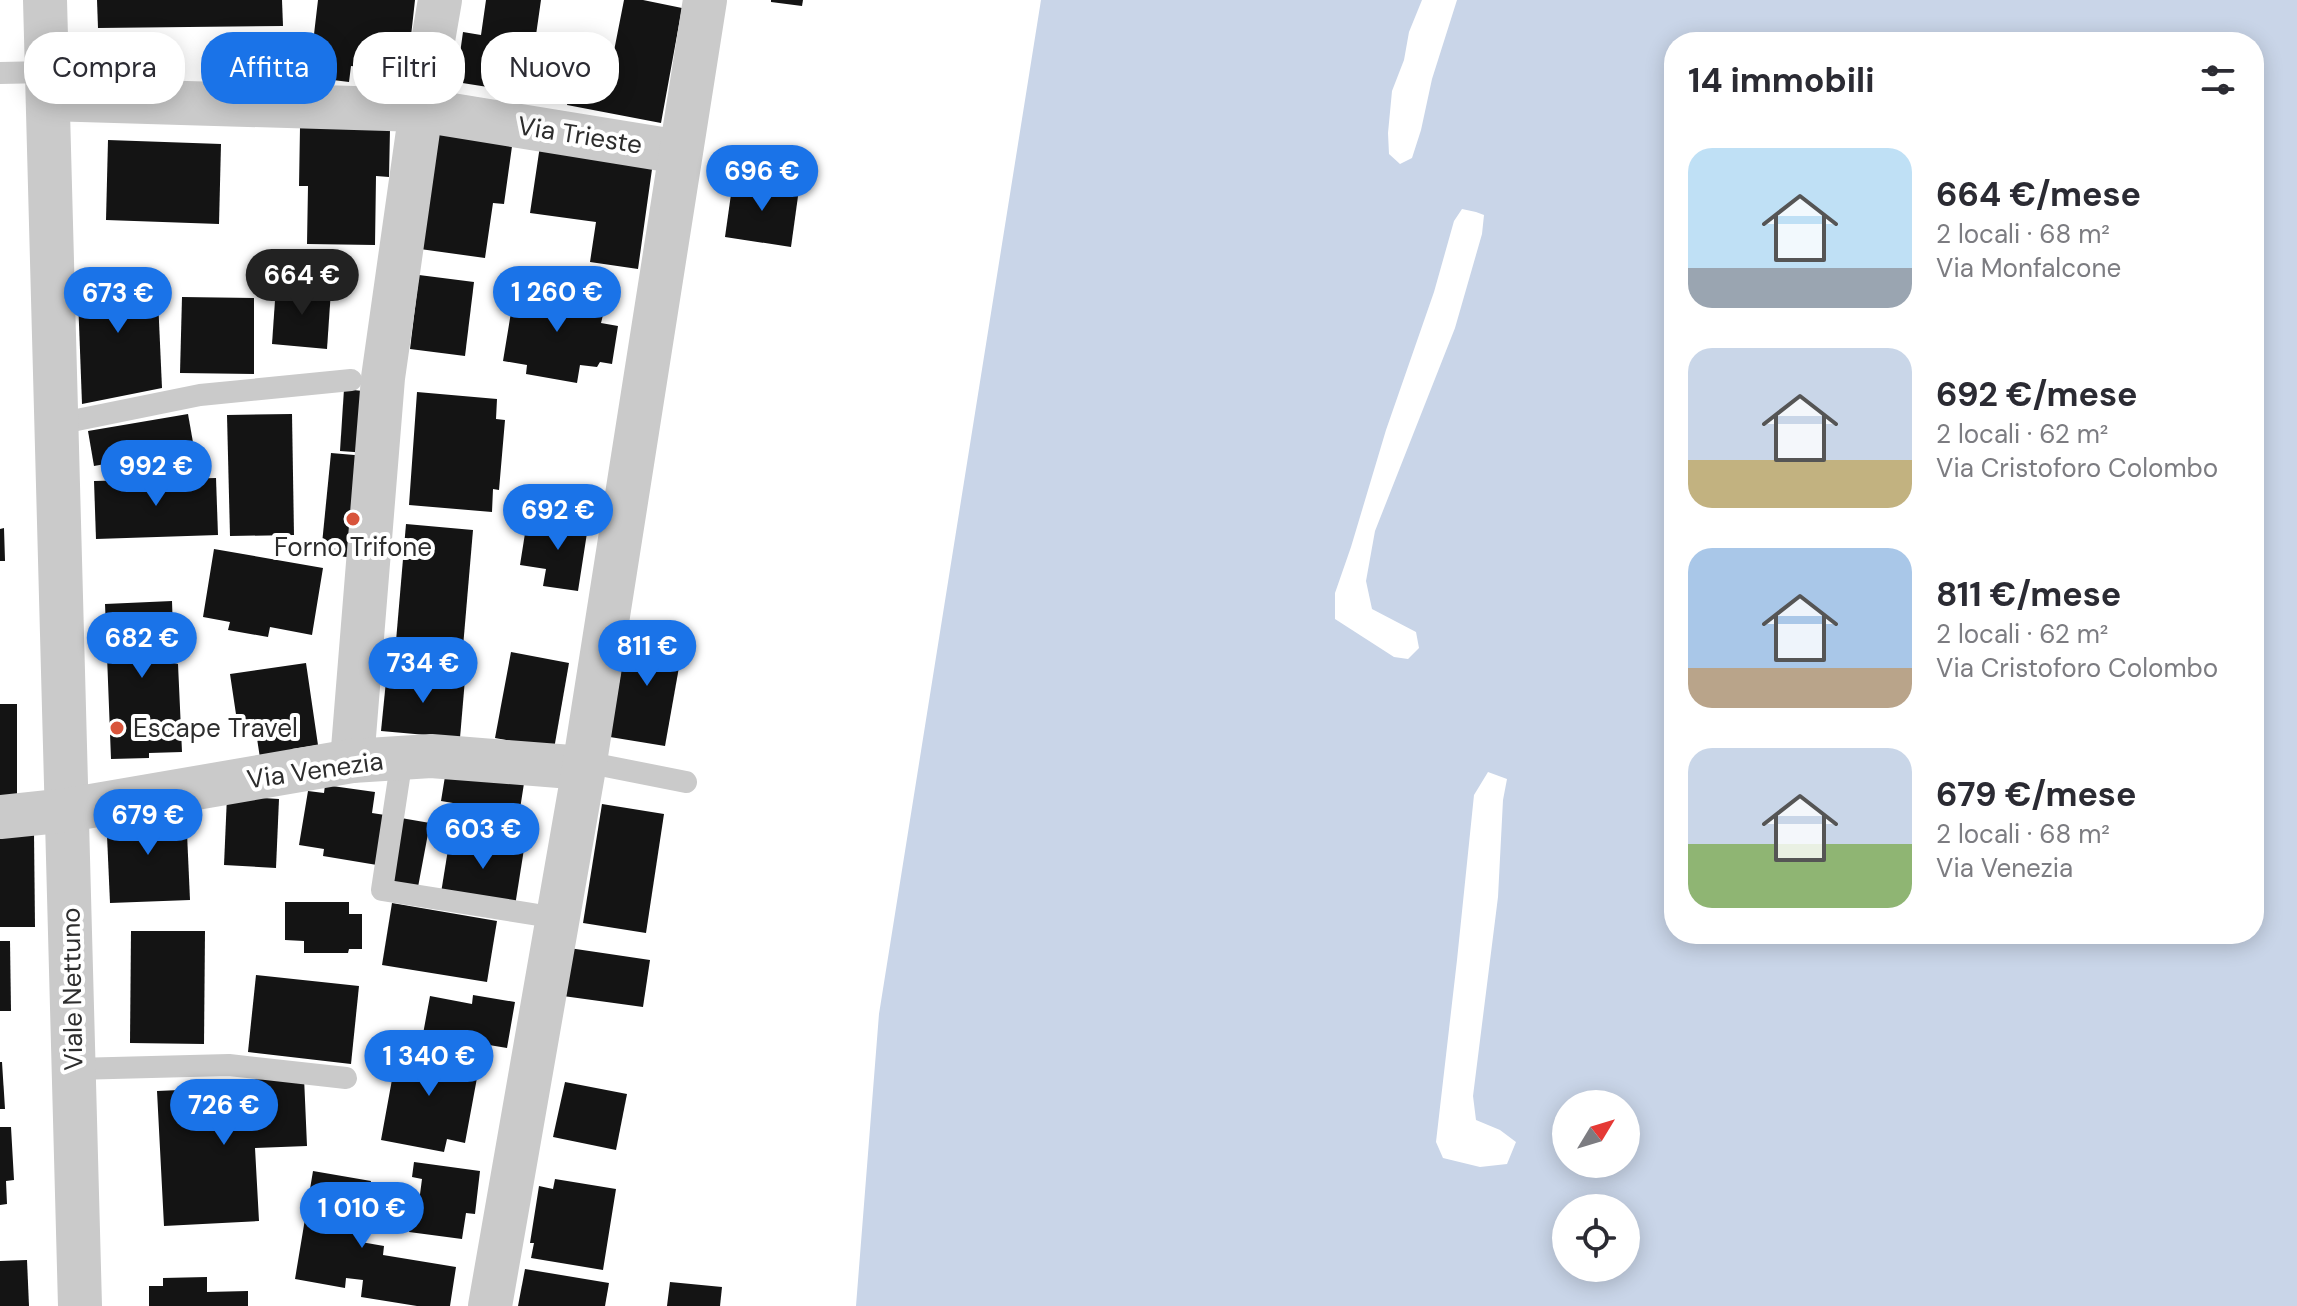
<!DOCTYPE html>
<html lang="it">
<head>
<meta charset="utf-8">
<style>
	:root { --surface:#fff; --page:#f2f2f3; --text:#2b2b33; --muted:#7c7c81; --accent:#1a73e8 }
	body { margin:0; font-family:"DM Sans",sans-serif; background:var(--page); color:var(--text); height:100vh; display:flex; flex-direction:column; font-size:30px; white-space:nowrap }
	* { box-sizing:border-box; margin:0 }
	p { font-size:26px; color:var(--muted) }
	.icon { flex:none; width:44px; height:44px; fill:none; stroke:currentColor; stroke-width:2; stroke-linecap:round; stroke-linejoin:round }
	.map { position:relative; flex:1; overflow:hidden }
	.side { position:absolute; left:1664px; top:32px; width:600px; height:912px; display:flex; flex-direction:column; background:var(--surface); border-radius:32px; box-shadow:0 4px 20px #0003 }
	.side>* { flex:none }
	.top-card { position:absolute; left:24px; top:32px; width:760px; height:72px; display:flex; gap:16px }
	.needle { width:52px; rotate:52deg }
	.buttons { position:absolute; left:1552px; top:1090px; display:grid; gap:16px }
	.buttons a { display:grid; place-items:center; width:88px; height:88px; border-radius:50%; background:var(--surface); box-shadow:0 4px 20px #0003; font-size:40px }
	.price { position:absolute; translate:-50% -68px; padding:0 18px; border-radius:28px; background:var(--accent); color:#fff; font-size:26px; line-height:52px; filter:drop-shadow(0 2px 4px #0008) }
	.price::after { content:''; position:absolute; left:50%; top:48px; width:24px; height:18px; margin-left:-12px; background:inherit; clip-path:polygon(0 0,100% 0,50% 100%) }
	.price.current { background:#222; color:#fff }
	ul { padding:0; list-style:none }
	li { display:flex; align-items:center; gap:24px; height:200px; padding:0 24px }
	li span { display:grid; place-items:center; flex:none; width:224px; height:160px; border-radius:24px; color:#555 }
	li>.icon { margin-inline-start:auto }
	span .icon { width:96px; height:96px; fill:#fffc; stroke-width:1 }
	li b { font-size:34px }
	h2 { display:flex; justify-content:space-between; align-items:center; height:96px; padding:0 24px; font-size:34px }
	.pill { padding:0 28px; border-radius:32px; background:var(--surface); box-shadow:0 4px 20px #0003; font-size:28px; line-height:72px }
	.pill.current { background:var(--accent); color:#fff }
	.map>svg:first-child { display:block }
</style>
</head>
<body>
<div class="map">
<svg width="2297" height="1306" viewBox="0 0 2297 1306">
	<rect width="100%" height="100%" fill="#fff"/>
	<!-- water -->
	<path fill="#c9d5e8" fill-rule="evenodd" d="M1041,0H2297V1306H856L879,1014ZM1674,42H2254V934H1674ZM1566,1104H1626V1164H1566ZM1566,1208H1626V1268H1566Z"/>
	<!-- pier -->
	<g fill="#fff">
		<polygon points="1422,0 1457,0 1432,79 1421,130 1412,158 1400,164 1389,154 1388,133 1392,91 1404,60 1409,32"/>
		<polygon points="1462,209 1476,212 1484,215 1482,234 1455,328 1375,531 1366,581 1372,609 1416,632 1419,648 1408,659 1394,657 1335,619 1335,593 1351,547 1386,430 1434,292 1454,221"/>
		<polygon points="1488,772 1507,779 1503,800 1498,897 1473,1096 1476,1120 1500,1130 1516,1142 1507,1164 1480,1167 1443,1158 1436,1142 1457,960 1474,795"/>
	</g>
	<!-- building -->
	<g fill="#141414">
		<polygon points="97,0 282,0 283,26 98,28"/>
		<polygon points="318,0 415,0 407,72 351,66 349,82 309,77"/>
		<polygon points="486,0 541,0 535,42 546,43 538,95 456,82 463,32 481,35"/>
		<polygon points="624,0 643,0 682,8 661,123 567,105 578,49 613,56"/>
		<polygon points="771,0 803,0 802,6 771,2"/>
		<polygon points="437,121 514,132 504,204 493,203 485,258 420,249"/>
		<polygon points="300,127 390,129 389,177 376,176 375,245 307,244 308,186 299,186"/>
		<polygon points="541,139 654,155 638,269 590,262 596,222 530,213"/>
		<polygon points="108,140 221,144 219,224 106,220"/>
		<polygon points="733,180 799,189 791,247 725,237"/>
		<polygon points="77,271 157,277 162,388 82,404"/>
		<polygon points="419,275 474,282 465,356 410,349"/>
		<polygon points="276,286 331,290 327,349 272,344"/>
		<polygon points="542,287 589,294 587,308 604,311 601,323 618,326 612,364 600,362 597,367 580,365 577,383 526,374 527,365 503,361 515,288 541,293"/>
		<polygon points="182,297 254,298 254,374 180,373"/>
		<polygon points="344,389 372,392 368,453 340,451"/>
		<polygon points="417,392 497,399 496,419 505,420 499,490 493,489 492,512 409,505"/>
		<polygon points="188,414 194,448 94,466 88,431"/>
		<polygon points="292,414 294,535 230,536 227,415"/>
		<polygon points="331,453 366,456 355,558 321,554"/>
		<polygon points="216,478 218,535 96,539 94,481"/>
		<polygon points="557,515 589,520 578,591 543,586 546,569 520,565 526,527 554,531"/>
		<polygon points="406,524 473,530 463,647 396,641"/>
		<polygon points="4,528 5,561 0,561 0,529"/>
		<polygon points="214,549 323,568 312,635 270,627 268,637 228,630 230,622 203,617"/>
		<polygon points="172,601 174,663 178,664 182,752 149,753 149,758 111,759 105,604"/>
		<polygon points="628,629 684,639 665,746 610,737"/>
		<polygon points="511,652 569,663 554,749 495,738"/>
		<polygon points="306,663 318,745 292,749 292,753 260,758 254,719 237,721 230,674"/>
		<polygon points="387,671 465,679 460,738 381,731"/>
		<rect x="0" y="704" width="17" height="92"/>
		<polygon points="447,764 525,777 517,828 458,817 459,804 441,801"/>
		<polygon points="325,785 375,792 372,813 385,815 377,865 323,856 324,849 299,845 308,791 324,793"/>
		<polygon points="227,796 279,799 276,868 224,865"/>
		<polygon points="602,804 664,814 646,933 583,923"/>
		<polygon points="186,811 190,900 110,903 106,813"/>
		<polygon points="401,818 430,823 418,887 389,882"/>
		<polygon points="0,833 34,833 35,927 0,927"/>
		<polygon points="450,837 524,849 515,906 441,893"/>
		<polygon points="285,902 349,902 349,914 362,914 362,949 349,949 348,953 304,953 304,941 285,940"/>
		<polygon points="392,903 497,921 487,982 382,965"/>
		<polygon points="131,931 205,931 204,1044 130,1043"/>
		<polygon points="0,941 10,941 11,1011 0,1011"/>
		<polygon points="569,948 650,960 643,1007 563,996"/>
		<polygon points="256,975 359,986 351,1064 248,1052"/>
		<polygon points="473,995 515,1002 507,1048 423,1034 430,996 472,1004"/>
		<polygon points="399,1041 444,1050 443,1054 461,1058 461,1064 479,1067 465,1143 447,1139 444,1152 381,1140"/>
		<polygon points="0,1062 2,1062 5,1109 0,1109"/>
		<polygon points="304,1077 307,1146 255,1148 259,1221 164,1226 157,1091 247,1087 246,1080"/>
		<polygon points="565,1082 627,1094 616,1150 553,1137"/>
		<polygon points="0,1127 11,1127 14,1180 6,1181 7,1204 0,1205"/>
		<polygon points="414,1162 480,1171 475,1214 466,1213 462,1239 409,1232 413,1202 419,1202 422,1179 412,1177"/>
		<polygon points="313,1171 371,1181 361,1242 384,1246 383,1255 456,1267 450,1306 417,1306 361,1297 363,1280 346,1278 345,1288 295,1279"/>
		<polygon points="555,1179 616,1189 603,1270 531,1258 534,1243 530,1243 539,1186 553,1189"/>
		<polygon points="27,1260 29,1306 0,1306 0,1261"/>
		<polygon points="525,1269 609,1283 605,1306 518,1306"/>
		<polygon points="207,1277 207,1292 248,1291 248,1306 149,1306 149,1286 163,1286 163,1278"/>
		<polygon points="670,1282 722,1287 720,1306 667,1306"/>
	</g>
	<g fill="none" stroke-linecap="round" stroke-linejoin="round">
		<!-- lane -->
		<g stroke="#cacaca" stroke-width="22">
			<polyline points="0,73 47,72"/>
			<polyline points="57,424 200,395 351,380"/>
			<polyline points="402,758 382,890 557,918"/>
			<polyline points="585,762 686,782"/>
			<polyline points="74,1069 229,1065 346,1078"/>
		</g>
		<!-- street -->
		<g stroke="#cacaca" stroke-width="44">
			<polyline points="45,0 80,1306"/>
			<polyline points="48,99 421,110 680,152"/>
			<polyline points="352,761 383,378 421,110 440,0"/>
			<polyline points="0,817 68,810 352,761 431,756 584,768"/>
			<polyline points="490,1306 584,768 705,0"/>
		</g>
	</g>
	<!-- markers -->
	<g fill="#d8543b" stroke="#fff" stroke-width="3">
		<circle cx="353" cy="519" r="8"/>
		<circle cx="117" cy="728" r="8"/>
	</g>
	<g text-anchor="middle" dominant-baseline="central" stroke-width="8" stroke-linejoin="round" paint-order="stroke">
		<!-- street labels -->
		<g font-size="26" fill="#2d2d2d" stroke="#fff">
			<text transform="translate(580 135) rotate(9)">Via Trieste</text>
			<text transform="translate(315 770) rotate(-8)">Via Venezia</text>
			<text transform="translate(72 989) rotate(-91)">Viale Nettuno</text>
		</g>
		<!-- poi labels -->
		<g font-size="26" fill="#2d2d2d" stroke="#fff">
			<text x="353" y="547">Forno Trifone</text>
			<text x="133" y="728" text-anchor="start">Escape Travel</text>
		</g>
	</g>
</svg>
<div class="buttons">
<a><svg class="needle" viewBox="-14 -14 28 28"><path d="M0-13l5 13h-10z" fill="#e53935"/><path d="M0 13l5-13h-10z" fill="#7c7c81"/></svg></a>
<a><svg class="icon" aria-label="locate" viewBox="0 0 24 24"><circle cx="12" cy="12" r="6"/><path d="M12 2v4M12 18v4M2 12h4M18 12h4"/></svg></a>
</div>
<b class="price" style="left:762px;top:213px">696 €</b>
<b class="price current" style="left:302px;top:317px">664 €</b>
<b class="price" style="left:557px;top:334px">1 260 €</b>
<b class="price" style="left:118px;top:335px">673 €</b>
<b class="price" style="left:156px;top:508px">992 €</b>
<b class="price" style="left:558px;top:552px">692 €</b>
<b class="price" style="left:142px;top:680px">682 €</b>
<b class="price" style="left:647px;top:688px">811 €</b>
<b class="price" style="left:423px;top:705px">734 €</b>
<b class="price" style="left:148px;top:857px">679 €</b>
<b class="price" style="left:483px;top:871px">603 €</b>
<b class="price" style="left:429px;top:1098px">1 340 €</b>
<b class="price" style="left:224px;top:1147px">726 €</b>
<b class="price" style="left:362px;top:1250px">1 010 €</b>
<div class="top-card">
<a class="pill">Compra</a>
<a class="pill current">Affitta</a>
<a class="pill">Filtri</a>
<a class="pill">Nuovo</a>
</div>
<section class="side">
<h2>14 immobili<svg class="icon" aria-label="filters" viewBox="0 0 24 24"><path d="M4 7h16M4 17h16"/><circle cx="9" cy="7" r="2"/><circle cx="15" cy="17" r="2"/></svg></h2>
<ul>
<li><span style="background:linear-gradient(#bfe0f5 75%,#9aa5b1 0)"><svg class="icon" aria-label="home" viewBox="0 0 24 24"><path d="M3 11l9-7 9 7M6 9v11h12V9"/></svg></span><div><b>664 €/mese</b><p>2 locali · 68 m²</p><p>Via Monfalcone</p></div></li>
<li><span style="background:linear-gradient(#c9d6e8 70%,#c2b280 0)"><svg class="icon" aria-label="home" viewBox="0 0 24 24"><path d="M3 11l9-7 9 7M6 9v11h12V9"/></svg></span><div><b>692 €/mese</b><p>2 locali · 62 m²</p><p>Via Cristoforo Colombo</p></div></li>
<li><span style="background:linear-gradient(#a9c7e8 75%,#b9a48a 0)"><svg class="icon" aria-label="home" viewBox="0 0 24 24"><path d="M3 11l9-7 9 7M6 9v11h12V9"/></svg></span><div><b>811 €/mese</b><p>2 locali · 62 m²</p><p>Via Cristoforo Colombo</p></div></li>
<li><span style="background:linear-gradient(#c9d6e8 60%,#8fb573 0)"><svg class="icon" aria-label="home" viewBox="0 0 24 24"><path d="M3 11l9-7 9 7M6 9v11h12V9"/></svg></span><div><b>679 €/mese</b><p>2 locali · 68 m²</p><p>Via Venezia</p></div></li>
</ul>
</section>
</div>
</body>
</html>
